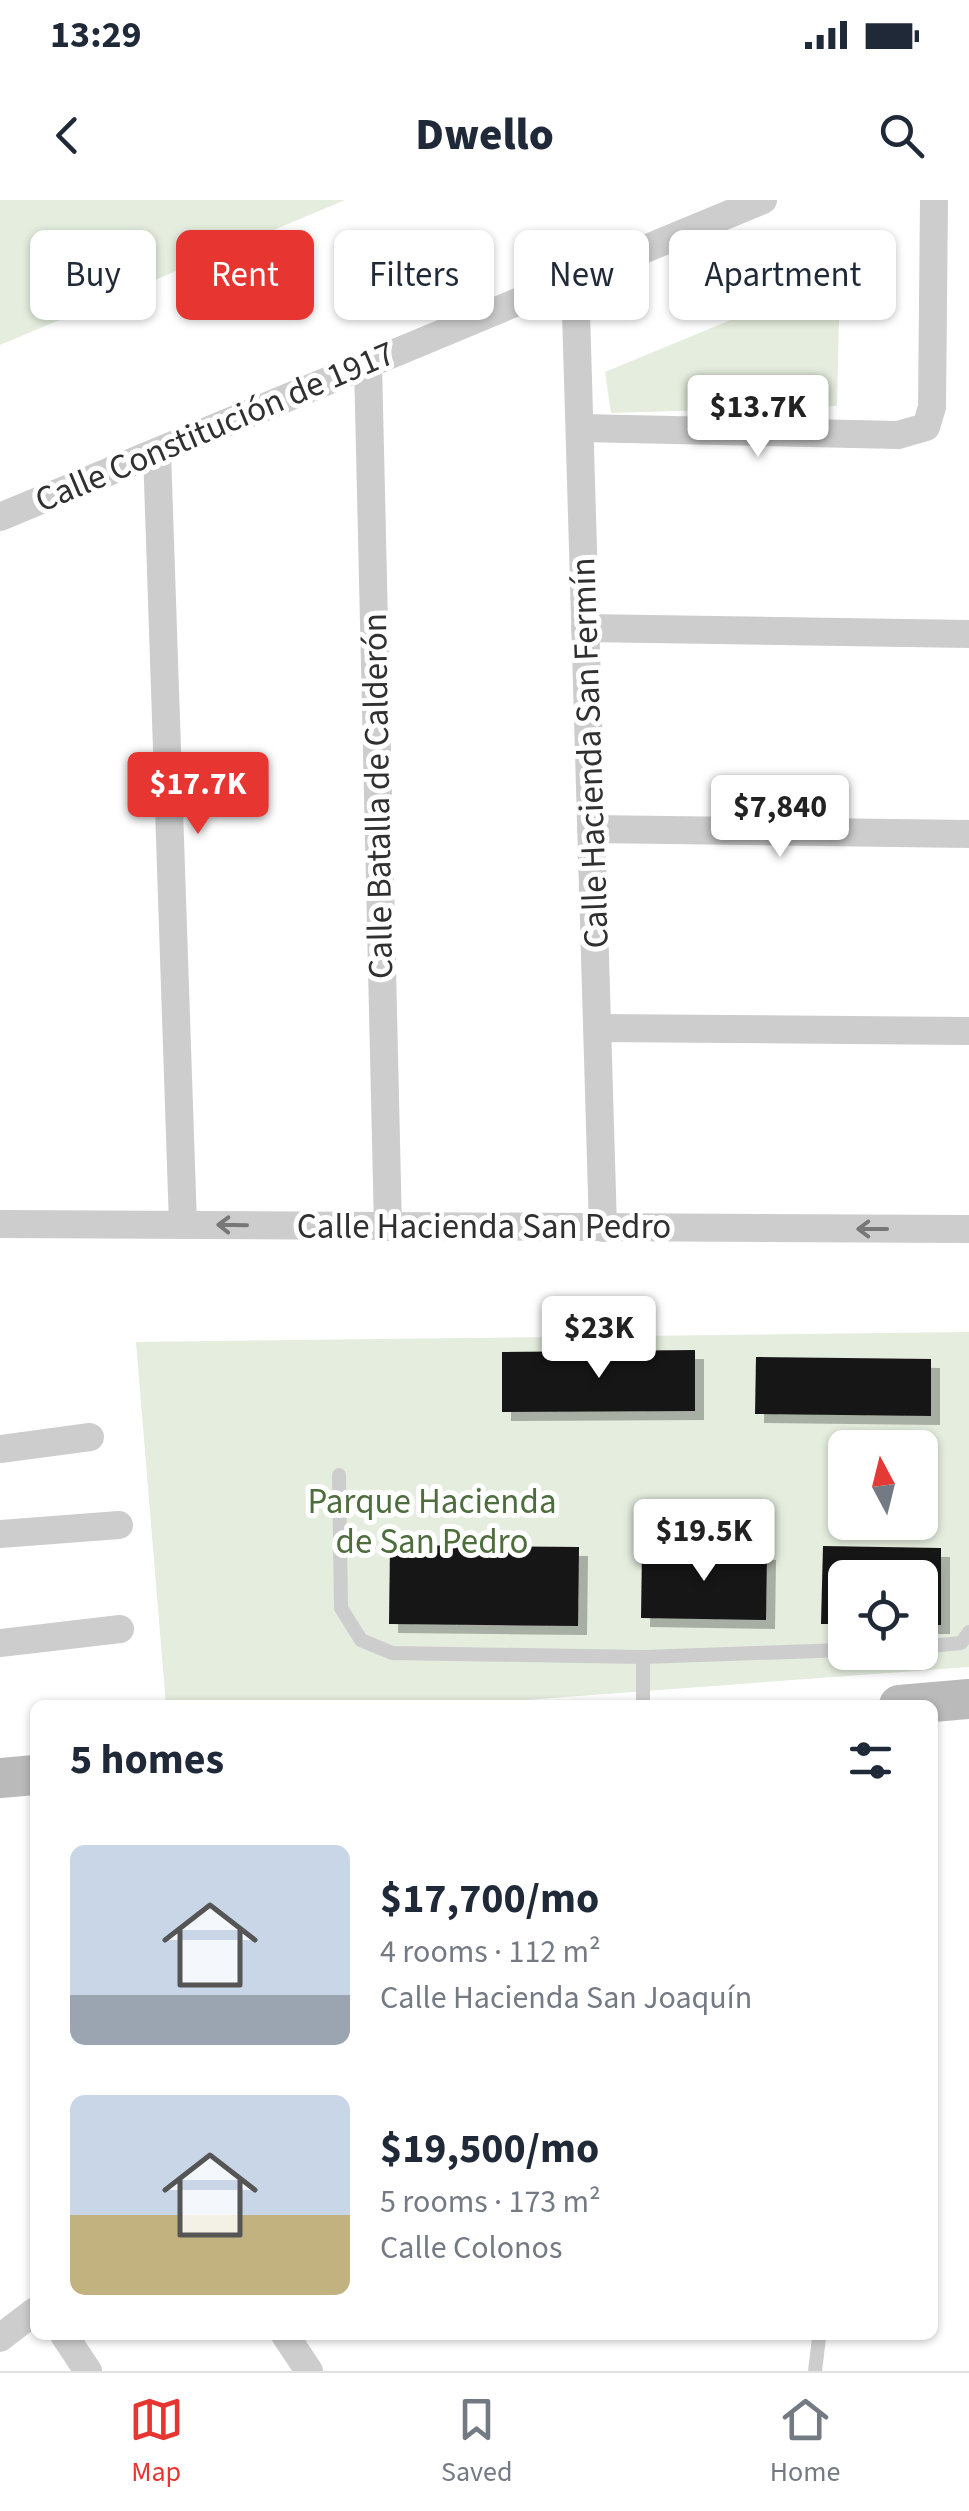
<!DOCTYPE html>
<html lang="en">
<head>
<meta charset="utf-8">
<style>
	:root { --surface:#fff; --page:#f6f6f7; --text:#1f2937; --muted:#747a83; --line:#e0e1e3; --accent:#e73531 }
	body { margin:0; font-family:"Source Sans 3",sans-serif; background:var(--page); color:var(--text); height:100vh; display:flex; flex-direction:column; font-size:38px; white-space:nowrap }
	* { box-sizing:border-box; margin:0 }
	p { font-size:32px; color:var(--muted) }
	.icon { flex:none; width:55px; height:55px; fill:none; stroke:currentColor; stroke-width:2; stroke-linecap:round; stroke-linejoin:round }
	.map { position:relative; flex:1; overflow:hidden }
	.sheet { position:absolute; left:30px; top:1500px; width:908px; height:640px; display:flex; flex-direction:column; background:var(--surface); border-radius:15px; box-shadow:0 2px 8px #0004 }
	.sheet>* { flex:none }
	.guide { position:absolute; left:30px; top:30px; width:910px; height:90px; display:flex; gap:20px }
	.needle { width:65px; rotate:353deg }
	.buttons { position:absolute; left:828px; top:1230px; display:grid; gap:20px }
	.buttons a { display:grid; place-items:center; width:110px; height:110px; border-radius:15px; background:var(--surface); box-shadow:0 2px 8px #0004; font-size:50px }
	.price { position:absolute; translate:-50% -85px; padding:0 22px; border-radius:10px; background:#fff; color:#222; font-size:32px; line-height:65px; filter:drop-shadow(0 2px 5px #0008) }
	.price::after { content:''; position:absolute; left:50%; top:60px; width:30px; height:22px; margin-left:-15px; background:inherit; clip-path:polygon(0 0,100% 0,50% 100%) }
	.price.selected { background:var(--accent); color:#fff }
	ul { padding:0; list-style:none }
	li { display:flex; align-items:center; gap:30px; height:250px; padding:0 40px }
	li span { display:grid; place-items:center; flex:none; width:280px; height:200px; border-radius:15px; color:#555 }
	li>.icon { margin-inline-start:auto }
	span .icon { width:120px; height:120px; fill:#fffc; stroke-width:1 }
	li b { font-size:42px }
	h2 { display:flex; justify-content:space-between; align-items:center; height:120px; padding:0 40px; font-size:42px }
	.pill { padding:0 35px; border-radius:15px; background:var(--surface); box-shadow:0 2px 8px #0004; font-size:35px; line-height:90px }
	.pill.selected { background:var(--accent); color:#fff }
	.status { display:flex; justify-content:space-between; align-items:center; height:70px; padding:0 50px; background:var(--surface); direction:ltr }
	.status svg { height:28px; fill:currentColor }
	header { display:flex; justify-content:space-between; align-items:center; height:130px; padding:0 40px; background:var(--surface); font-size:45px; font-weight:800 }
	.menu { display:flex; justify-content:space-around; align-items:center; height:140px; border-top:2px solid var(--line); background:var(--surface); font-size:28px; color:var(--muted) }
	.menu a { display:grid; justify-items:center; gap:5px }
	.menu .selected { color:var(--accent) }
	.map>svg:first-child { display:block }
</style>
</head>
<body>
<div class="status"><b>13:29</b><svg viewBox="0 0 49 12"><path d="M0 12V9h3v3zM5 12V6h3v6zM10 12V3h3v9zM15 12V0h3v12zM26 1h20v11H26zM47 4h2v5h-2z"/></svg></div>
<header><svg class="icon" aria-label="back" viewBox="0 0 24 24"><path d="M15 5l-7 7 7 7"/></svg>Dwello<svg class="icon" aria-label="search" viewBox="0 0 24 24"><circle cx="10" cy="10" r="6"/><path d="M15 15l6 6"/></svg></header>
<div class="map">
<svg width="969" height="2171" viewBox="0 0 969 2171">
	<defs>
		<filter id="shadow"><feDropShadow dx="9" dy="9" stdDeviation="0" flood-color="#0004"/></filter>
	</defs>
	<rect width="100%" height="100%" fill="#fff"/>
	<!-- green -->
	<g fill="#e4edde" fill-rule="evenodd">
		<polygon points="0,0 345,0 0,145"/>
		<polygon points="840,75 837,206 611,213 605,172"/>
		<path d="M969,1132V1467L456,1505H166L136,1142ZM845,1248H920V1322H845ZM845,1378H920V1452H845Z"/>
	</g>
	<!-- building -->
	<g fill="#171717" filter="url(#shadow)">
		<polygon points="695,1150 695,1211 502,1212 502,1152"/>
		<polygon points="756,1157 931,1159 931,1216 755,1214"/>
		<polygon points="390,1345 579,1347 578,1426 389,1424"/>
		<polygon points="823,1346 941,1348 941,1425 920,1425 920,1378 845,1378 845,1424 821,1424"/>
		<polygon points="642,1349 767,1351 766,1420 641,1418"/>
	</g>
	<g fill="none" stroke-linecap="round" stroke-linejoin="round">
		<!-- lane -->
		<g stroke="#cdcdcd" stroke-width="14">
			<polyline points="339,1275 341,1408 361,1440 392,1453 643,1457"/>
			<polyline points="920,1447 961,1443 969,1432"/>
			<polyline points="643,1505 643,1457 845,1450"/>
			<polyline points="815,2171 819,2138"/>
		</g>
		<!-- street -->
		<g stroke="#cdcdcd" stroke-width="28">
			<polyline points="575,78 603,1028"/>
			<polyline points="368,164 388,1027"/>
			<polyline points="581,228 898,235 926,227 932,207 934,0"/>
			<polyline points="157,252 183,1025"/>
			<polyline points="0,317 763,0"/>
			<polyline points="585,428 969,434"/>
			<polyline points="591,629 969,634"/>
			<polyline points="598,828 969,831"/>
			<polyline points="0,1024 969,1029"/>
			<polyline points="0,1249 90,1237"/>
			<polyline points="0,1334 119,1325"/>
			<polyline points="0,1443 120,1429"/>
			<polyline points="64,2135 88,2171"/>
			<polyline points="285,2135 309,2171"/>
			<polyline points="0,2138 35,2111"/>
		</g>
		<!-- secondary -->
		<g stroke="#bababa" stroke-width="40">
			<polyline points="899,1505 969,1499"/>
			<polyline points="0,1578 35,1575"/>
		</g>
	</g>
	<!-- one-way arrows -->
	<defs><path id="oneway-shaft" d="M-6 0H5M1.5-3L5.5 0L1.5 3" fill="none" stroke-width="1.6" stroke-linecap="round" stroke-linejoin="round" transform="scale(2.5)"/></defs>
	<g stroke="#777">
		<use href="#oneway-shaft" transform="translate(232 1025) rotate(-179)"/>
		<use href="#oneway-shaft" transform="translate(872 1029) rotate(-180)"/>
	</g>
	<g text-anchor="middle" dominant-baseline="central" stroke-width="10" stroke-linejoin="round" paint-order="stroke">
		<!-- street labels -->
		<g font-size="35" fill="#303030" stroke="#fff">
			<text transform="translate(215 227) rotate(-23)">Calle Constitución de 1917</text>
			<text transform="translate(590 553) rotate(-92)">Calle Hacienda San Fermín</text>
			<text transform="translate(378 596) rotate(-91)">Calle Batalla de Calderón</text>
			<text x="484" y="1027">Calle Hacienda San Pedro</text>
		</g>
		<!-- park labels -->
		<g font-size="35" fill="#4e6d3c" stroke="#fff">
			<text x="432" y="1302">Parque Hacienda<tspan x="432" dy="40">de San Pedro</tspan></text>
		</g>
	</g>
</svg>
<div class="buttons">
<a><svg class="needle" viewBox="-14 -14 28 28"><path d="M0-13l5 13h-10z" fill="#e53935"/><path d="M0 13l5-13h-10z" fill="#747a83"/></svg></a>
<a><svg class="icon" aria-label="locate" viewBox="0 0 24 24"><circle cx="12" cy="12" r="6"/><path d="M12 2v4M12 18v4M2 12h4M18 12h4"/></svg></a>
</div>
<b class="price" style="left:758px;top:260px">$13.7K</b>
<b class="price selected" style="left:198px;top:637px">$17.7K</b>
<b class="price" style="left:780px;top:660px">$7,840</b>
<b class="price" style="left:599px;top:1181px">$23K</b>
<b class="price" style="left:704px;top:1384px">$19.5K</b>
<div class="guide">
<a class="pill">Buy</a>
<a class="pill selected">Rent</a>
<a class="pill">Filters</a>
<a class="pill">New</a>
<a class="pill">Apartment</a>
</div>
<section class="sheet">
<h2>5 homes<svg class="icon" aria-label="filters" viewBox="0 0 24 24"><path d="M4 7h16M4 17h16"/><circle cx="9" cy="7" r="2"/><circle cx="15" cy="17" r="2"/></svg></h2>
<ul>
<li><span style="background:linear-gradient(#c9d6e8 75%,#9aa5b1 0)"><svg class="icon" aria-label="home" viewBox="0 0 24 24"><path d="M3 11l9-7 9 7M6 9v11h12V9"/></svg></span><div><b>$17,700/mo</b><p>4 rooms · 112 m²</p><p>Calle Hacienda San Joaquín</p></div></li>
<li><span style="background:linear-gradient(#c9d6e8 60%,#c2b280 0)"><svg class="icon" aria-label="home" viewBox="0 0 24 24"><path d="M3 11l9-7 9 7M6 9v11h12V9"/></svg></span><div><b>$19,500/mo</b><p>5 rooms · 173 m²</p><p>Calle Colonos</p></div></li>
</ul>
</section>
</div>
<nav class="menu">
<a class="selected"><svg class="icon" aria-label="map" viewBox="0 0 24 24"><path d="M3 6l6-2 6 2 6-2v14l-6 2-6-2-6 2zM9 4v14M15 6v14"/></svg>Map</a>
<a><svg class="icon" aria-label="saved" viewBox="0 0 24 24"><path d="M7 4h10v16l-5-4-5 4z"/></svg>Saved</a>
<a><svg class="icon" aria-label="home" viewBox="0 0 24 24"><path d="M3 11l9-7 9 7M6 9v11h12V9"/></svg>Home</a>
</nav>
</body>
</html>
